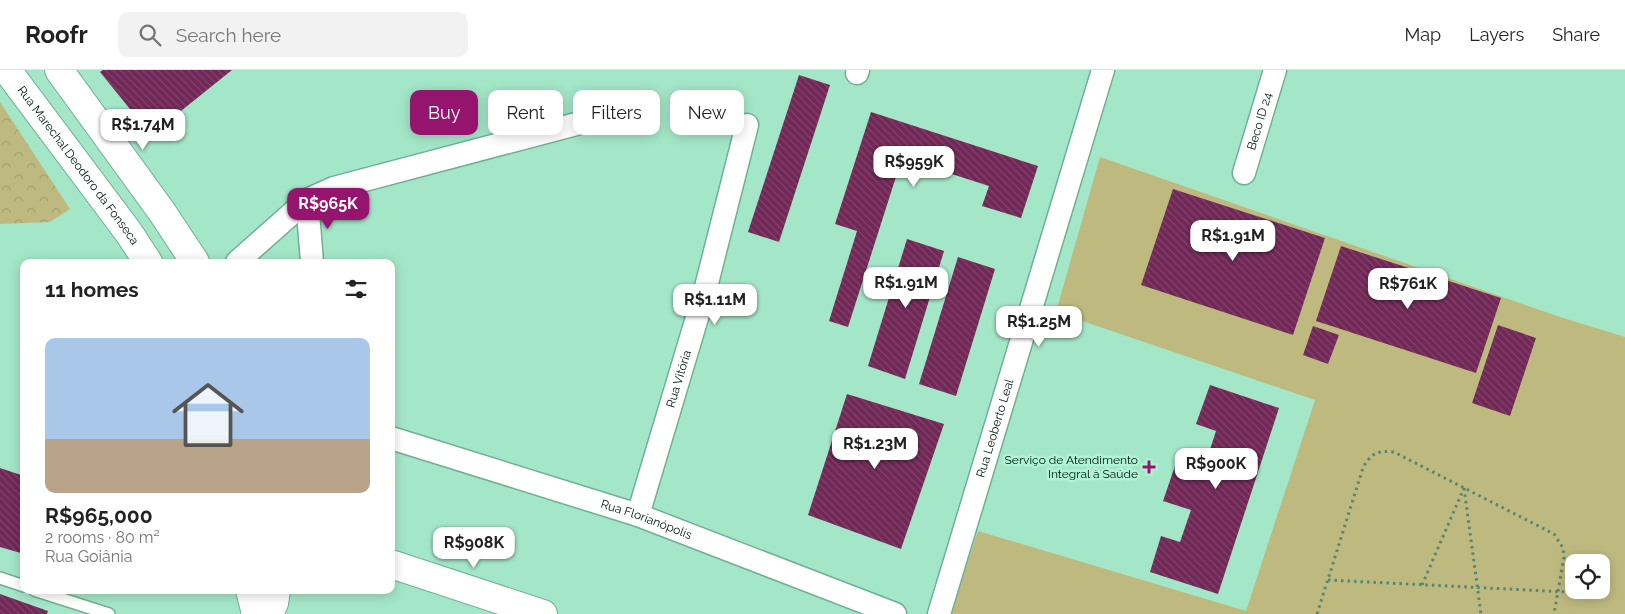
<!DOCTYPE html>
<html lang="en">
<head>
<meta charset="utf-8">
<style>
	:root { --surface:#fff; --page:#f2f2f2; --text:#222; --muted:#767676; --line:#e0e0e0; --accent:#95156e }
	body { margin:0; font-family:Raleway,sans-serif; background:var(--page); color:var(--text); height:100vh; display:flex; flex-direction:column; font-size:19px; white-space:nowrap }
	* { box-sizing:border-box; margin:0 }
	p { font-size:16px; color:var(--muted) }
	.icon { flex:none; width:28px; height:28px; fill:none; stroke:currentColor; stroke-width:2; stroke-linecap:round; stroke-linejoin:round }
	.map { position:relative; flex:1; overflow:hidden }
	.drawer { position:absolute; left:20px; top:189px; width:375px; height:335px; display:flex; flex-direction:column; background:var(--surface); border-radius:10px; box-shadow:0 2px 12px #0003 }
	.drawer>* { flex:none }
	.banner { position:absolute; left:410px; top:20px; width:475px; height:45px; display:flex; gap:10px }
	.buttons { position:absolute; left:1565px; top:484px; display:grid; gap:10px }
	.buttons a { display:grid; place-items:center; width:45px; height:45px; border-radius:10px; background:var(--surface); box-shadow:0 2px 12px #0003; font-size:25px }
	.price { position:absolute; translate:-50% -42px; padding:0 11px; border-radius:10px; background:#fff; color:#222; font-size:16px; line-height:32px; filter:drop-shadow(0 1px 2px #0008) }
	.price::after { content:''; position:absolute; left:50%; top:30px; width:15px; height:11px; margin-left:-8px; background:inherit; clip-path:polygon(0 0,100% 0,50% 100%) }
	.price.current { background:var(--accent); color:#fff }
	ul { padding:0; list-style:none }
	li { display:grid; align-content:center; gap:10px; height:265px; padding:0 25px }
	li+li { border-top:1px solid var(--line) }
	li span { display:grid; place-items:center; height:155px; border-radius:10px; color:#555 }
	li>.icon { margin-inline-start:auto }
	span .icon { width:90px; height:90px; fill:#fffc; stroke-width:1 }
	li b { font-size:21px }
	h2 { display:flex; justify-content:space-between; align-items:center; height:60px; padding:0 25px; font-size:21px }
	.chip { padding:0 18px; border-radius:10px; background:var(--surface); box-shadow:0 2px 12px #0003; font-size:18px; line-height:45px }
	.chip.current { background:var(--accent); color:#fff }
	header { display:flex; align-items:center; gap:30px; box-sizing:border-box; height:70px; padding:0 25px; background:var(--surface); border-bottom:1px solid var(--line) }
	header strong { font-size:24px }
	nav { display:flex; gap:28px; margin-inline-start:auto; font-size:18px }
	.search { width:350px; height:45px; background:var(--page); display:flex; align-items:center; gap:12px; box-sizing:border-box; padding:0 18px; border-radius:10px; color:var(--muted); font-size:19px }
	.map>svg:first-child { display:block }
</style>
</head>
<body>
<header>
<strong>Roofr</strong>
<div class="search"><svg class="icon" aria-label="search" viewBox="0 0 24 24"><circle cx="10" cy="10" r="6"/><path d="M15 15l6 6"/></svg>Search here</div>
<nav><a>Map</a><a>Layers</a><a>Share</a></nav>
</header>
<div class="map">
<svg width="1625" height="544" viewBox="0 0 1625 544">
	<defs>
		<pattern id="forest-crowns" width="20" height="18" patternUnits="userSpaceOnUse" patternTransform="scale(1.25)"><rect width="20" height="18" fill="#beba7f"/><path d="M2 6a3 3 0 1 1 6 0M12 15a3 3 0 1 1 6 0" fill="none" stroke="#a29f6c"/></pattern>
		<pattern id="building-back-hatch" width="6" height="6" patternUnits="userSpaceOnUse" patternTransform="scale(1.25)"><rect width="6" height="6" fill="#722857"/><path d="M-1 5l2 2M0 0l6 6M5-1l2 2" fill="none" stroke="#7f456a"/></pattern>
	</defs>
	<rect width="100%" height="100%" fill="#a4e6c8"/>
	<!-- green -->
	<path fill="#beba7f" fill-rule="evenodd" d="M1100,87L1560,247L1625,267V544H950L978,461L1246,541L1315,330L1056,242ZM1574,492H1601V520H1574Z"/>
	<!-- forest -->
	<polygon fill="url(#forest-crowns)" points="0,32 70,139 50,152 0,154"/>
	<!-- building -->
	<g fill="url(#building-back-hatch)">
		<polygon points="103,0 232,0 151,65 100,2"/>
		<polygon points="799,5 830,15 779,172 748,162"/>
		<polygon points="871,42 1038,96 1021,148 982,136 989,116 902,88 848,257 829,251 857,161 835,154"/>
		<polygon points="1173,119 1325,168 1293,265 1141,215"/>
		<polygon points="907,169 944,181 905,309 868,296"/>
		<polygon points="1341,176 1501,228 1476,303 1316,251"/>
		<polygon points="958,187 995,199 956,326 919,314"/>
		<polygon points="1498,255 1536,268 1510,346 1472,333"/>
		<polygon points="1313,256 1339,265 1328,294 1303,285"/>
		<polygon points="1210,315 1279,338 1218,524 1150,502 1161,466 1180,472 1191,440 1163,431 1178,387 1205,395 1216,361 1196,354"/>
		<polygon points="847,324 944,354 901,479 808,445"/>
		<polygon points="0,398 24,406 24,484 0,477"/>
		<polygon points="0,524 48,541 47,544 0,544"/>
	</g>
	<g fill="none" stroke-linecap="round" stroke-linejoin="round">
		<!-- lane casing -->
		<g stroke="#6fb094" stroke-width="14">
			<g id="lane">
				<polyline points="0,508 24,516"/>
				<polyline points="34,520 109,544"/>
			</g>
		</g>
		<!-- street casing -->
		<g stroke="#6fb094" stroke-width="25">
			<g id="street">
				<polyline points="857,3 858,0"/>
				<path id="s1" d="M1244,103L1275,0"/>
				<polyline points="307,130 312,192"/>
				<polyline points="237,192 307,130 334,118 614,44"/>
				<path id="s2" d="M391,368L638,445L895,544"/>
				<path id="s3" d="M638,445L705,221L747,55"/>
				<path id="s4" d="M939,544L1103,0"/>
			</g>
		</g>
		<!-- secondary casing -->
		<g stroke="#6fb094" stroke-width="30">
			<g id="secondary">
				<path id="s5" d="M7,0L129,163L148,192"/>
				<polyline points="59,0 162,142 195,192"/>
				<polyline points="391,494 543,544"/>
				<polyline points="250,520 256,544"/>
				<polyline points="269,544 274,533 276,520"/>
			</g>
		</g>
		<!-- path -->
		<g stroke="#598672" stroke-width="3" stroke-dasharray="2.5 4" stroke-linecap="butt">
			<polyline points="1464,418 1481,544"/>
			<polyline points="1328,510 1607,524"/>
			<polyline points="1422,515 1464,418"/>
			<path d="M1317,544L1363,398C1370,384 1378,380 1394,382L1554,464L1563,478L1564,487L1554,544"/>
		</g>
		<!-- lane -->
		<use href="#lane" stroke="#fff" stroke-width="11"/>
		<!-- street -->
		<use href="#street" stroke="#fff" stroke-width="22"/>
		<!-- secondary -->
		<use href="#secondary" stroke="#fff" stroke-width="28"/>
	</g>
	<!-- markers -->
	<path fill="#95156e" stroke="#b1f4d5" stroke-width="2" d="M1146.5 389.5h5v5h5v5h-5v5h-5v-5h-5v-5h5z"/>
	<g text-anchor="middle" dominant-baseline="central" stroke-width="5" stroke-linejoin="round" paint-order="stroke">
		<!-- street labels -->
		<g font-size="12" fill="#00150b" stroke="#b1f4d5">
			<text stroke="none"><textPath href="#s1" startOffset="54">Beco ID 24</textPath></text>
			<text stroke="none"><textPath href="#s5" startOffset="119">Rua Marechal Deodoro da Fonseca</textPath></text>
			<text stroke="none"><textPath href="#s3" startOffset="142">Rua Vitória</textPath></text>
			<text stroke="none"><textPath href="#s4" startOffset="194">Rua Leoberto Leal</textPath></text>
			<text stroke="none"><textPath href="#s2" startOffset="268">Rua Florianópolis</textPath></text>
		</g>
		<!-- poi labels -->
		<g font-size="12" fill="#00150b" stroke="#b1f4d5" text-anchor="end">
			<text x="1138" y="390">Serviço de Atendimento<tspan x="1138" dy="14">Integral à Saúde</tspan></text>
		</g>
	</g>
</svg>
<div class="buttons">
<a><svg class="icon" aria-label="locate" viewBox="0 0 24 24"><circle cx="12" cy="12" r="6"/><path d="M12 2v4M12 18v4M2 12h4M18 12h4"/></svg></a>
</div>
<b class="price" style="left:143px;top:81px">R$1.74M</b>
<b class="price" style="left:914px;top:118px">R$959K</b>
<b class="price current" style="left:328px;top:160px">R$965K</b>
<b class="price" style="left:1233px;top:192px">R$1.91M</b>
<b class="price" style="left:906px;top:239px">R$1.91M</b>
<b class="price" style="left:1408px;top:240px">R$761K</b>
<b class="price" style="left:715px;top:256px">R$1.11M</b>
<b class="price" style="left:1039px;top:278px">R$1.25M</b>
<b class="price" style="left:875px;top:400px">R$1.23M</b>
<b class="price" style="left:1216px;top:420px">R$900K</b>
<b class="price" style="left:474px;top:499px">R$908K</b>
<div class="banner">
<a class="chip current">Buy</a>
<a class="chip">Rent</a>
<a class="chip">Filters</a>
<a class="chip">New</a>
</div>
<section class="drawer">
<h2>11 homes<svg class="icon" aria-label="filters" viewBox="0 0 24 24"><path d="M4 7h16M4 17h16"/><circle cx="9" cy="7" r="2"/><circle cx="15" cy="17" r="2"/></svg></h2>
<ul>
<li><span style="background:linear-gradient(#a9c7e8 65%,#b9a48a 0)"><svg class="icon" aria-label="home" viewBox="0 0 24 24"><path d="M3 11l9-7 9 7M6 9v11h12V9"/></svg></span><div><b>R$965,000</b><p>2 rooms · 80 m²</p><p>Rua Goiânia</p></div></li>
</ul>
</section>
</div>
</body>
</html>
